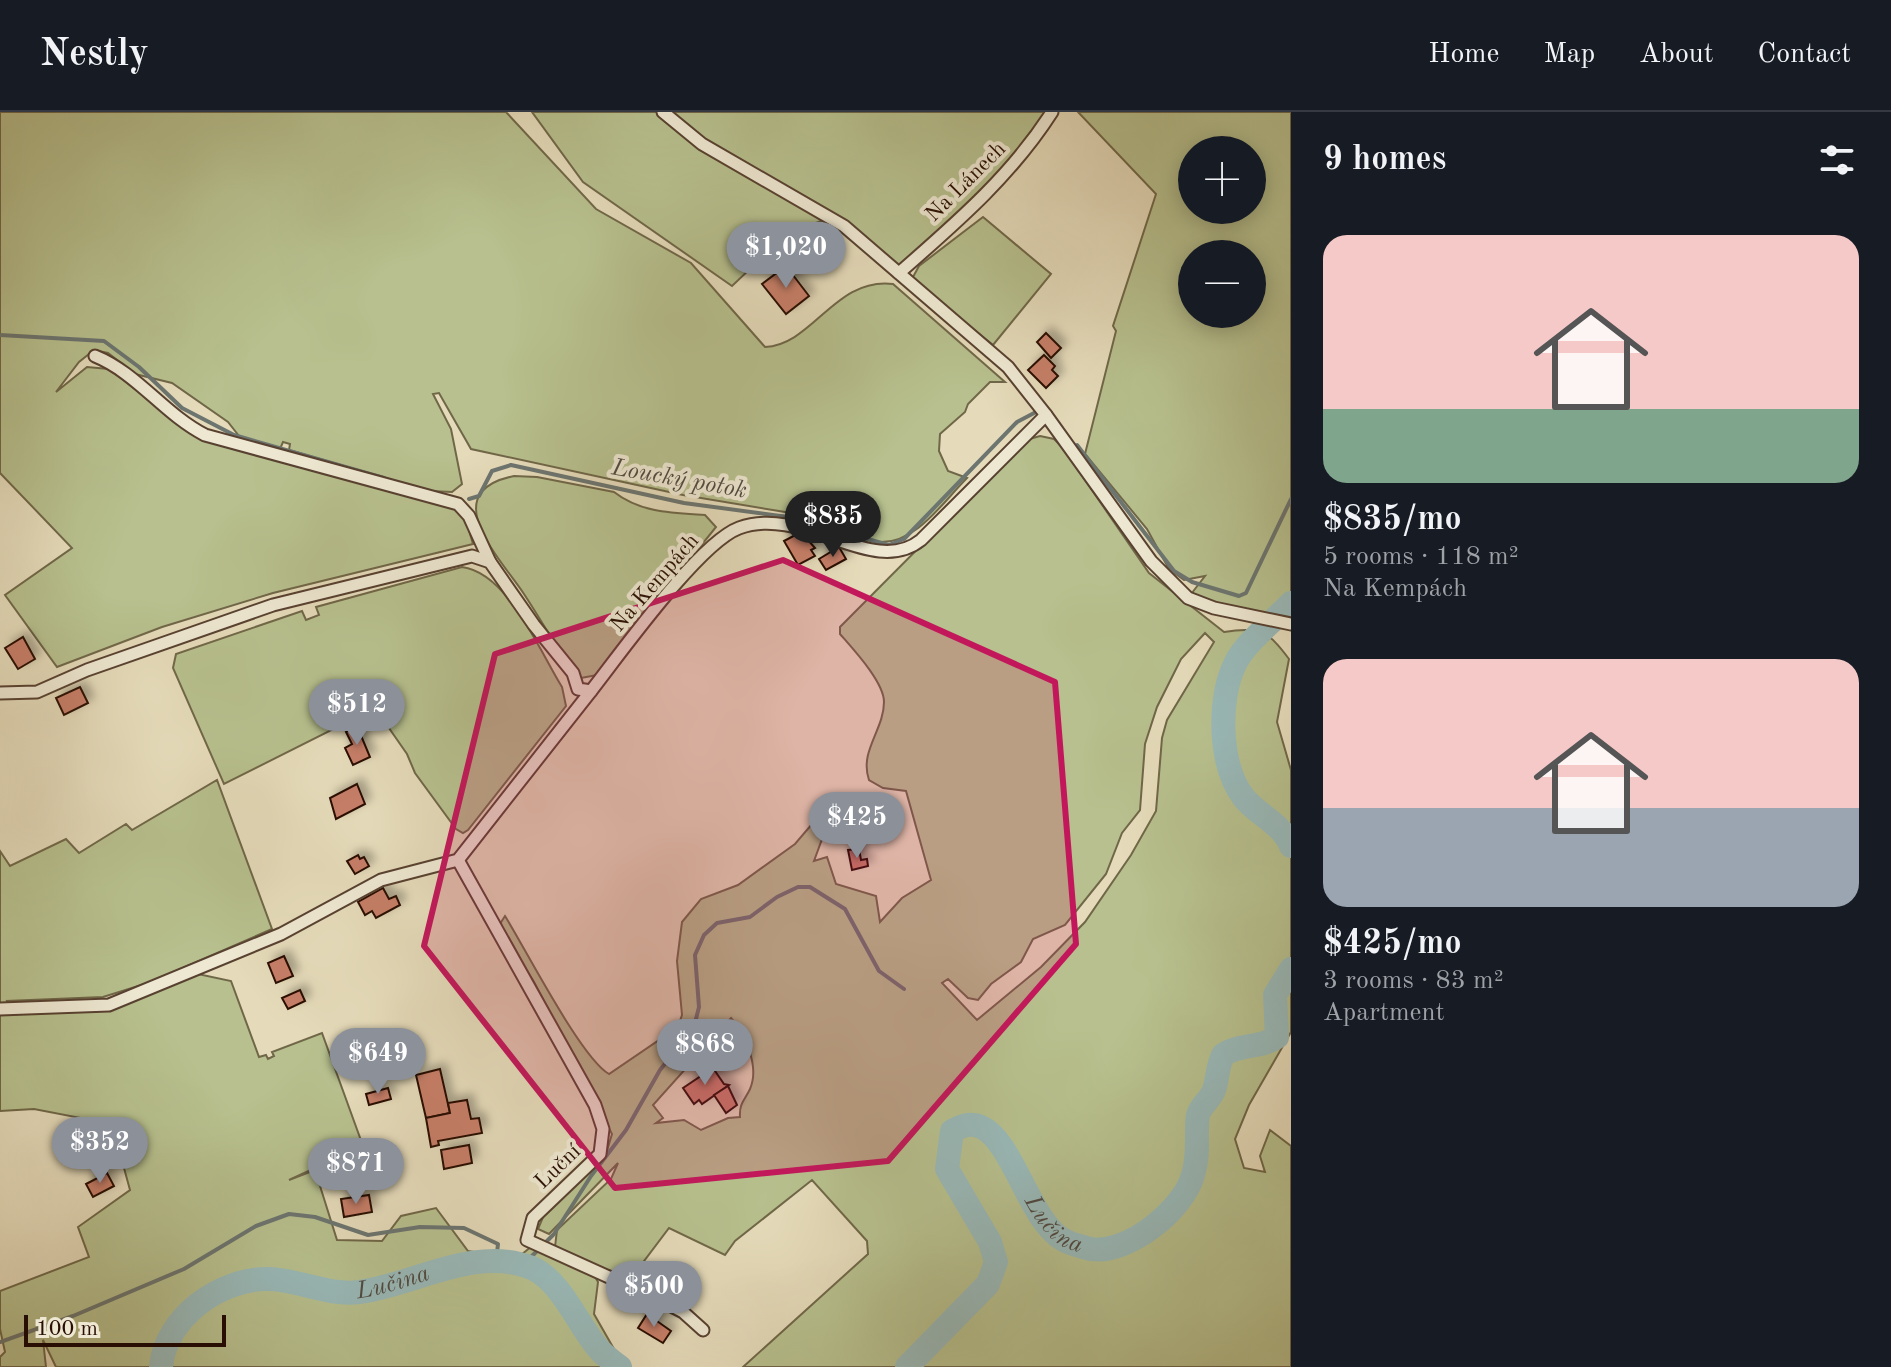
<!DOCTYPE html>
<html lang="en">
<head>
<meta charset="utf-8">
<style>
	:root { --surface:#171b24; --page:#242831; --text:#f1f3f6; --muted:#9ea1a6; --line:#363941; --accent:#8c9099 }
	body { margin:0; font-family:"Old Standard TT",serif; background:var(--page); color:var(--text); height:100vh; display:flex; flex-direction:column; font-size:30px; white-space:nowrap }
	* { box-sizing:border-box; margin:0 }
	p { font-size:26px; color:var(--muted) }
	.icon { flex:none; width:44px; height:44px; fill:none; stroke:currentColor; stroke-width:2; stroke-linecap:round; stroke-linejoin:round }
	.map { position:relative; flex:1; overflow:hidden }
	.drawer { display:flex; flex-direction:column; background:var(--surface); width:600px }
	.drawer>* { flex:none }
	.fabs { position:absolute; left:1178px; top:24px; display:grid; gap:16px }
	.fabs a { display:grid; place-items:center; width:88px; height:88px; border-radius:50%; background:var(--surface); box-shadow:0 4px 20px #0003; font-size:40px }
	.scale { position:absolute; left:24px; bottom:20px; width:202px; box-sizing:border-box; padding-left:8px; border:4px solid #290e03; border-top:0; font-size:22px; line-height:28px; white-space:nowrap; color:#290e03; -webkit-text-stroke:6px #eee8d2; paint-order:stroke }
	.price { position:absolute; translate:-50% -68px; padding:0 18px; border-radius:28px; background:var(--accent); color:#fff; font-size:26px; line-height:52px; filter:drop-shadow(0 2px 4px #0008) }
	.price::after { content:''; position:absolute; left:50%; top:48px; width:24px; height:18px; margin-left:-12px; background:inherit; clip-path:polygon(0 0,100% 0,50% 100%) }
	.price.current { background:#222; color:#fff }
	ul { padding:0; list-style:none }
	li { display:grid; align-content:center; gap:16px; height:424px; padding:0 32px }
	li span { display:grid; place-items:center; height:248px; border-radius:24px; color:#555 }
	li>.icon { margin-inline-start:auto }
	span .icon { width:144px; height:144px; fill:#fffc; stroke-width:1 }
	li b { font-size:34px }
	h2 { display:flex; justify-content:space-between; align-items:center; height:96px; padding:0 32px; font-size:34px }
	header { display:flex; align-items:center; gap:48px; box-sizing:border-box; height:112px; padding:0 40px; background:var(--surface); border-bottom:2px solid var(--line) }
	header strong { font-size:38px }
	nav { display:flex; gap:44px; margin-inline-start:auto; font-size:28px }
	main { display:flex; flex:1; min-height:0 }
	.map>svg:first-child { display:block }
</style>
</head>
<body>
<header>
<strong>Nestly</strong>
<nav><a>Home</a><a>Map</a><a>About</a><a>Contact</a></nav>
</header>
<main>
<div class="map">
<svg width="1291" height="1255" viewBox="0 0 1291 1255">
	<defs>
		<filter id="shadow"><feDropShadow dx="6" dy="-6" stdDeviation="4" flood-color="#0004"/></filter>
	</defs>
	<rect width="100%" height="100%" fill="#e5dbba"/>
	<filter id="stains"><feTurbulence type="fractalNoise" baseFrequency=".0025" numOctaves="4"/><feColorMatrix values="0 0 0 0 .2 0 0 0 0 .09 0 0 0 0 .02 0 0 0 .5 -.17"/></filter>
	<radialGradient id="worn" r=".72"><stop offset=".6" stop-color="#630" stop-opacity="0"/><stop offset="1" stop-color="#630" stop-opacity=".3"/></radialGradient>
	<!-- green -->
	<g fill="#b7c08e" stroke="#706748" stroke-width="2" fill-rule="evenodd">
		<path d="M0,0H506L596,97L691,151L765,235C813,233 835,165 893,172L1005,270H990L968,292L965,300L940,322L939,339L948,359L967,366C942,391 916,432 879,430L791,401L683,383L471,337L439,281L433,282L451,317L462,372L452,380L430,379L289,338L290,332L283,330L280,337L239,324L228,310L172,271L135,262L108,241L94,238L79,250L56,280L87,255L109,257L190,320L463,398L473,432L273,481L162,515L57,555L5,483L72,436L0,361Z"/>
		<polygon points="532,0 664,0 669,4 673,0 1052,0 1031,32 899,161 829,106 787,122 732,174 583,70"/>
		<path d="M1078,0H1291V509L1188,486L1205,464L1184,468L1169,457L1147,417L1085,342L1116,219L1113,214L1156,82ZM1192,38H1252V98H1192ZM1192,142H1252V202H1192Z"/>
		<polygon points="983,105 1051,162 993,233 916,171 913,165 919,154"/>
		<path d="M1040,324L1054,327L1063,336L1149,461L1224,520C1260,514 1268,519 1289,547L1277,610L1291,658V920L1249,993L1235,1027L1244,1056L1265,1060L1260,1044L1270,1018L1291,1034V1255H743L868,1142L867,1129L812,1068L735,1129L725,1143L669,1116L632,1165L588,1152L598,1170L594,1202L622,1251L628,1255H56L43,1228L46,1255H0V1245L5,1240L0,1217V1179L89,1145L78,1115L130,1078L112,1012L34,997L0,999V739L10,754L66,727L79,741L126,712L132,718L217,668L272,817L148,871L103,885L7,889L10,897L109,893L198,862L231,869L259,945L266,943L268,947L274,944L272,940L322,921L363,1034L289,1068L315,1058L337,1128L382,1129L401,1104L436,1096L468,1139L516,1147L532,1134L555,1135L557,1118L611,1067L618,1051L549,1122L538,1117L543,1105L606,1042L612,1022L534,870L498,815L505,804C525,836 581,946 609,962L678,915L682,903L677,849L682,810L701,787L738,773L795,732L836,684L845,692L828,711L814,749L827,745L836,772L876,784L880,810L902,786L931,768L906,679L883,676L869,668C859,639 884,618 884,590C884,570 853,537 840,522V515L1026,328ZM1205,521L1214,530L1167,608L1162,626L1156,699L1131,743L1085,810L1041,855L977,908L942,871L948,867L968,886L978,888L991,872L1021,850L1033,827L1065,813L1106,762L1122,721L1140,698L1145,632L1157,595L1181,547ZM731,906C745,923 760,954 750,977C745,988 739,991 740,1005L728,1006L701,1018L684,1008L656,1011L663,1006L653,993Z"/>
		<path d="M514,364L537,365L614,380C641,401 673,401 705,403L716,415L597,563L581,566L573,562C557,535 541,508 524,482C500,446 435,380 514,364Z"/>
		<path d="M462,455C508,461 539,538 562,575L566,594L468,718L463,721L456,717L415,661L407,642L375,596L224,672L173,556L176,542L302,499L306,508L319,503L316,495Z"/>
	</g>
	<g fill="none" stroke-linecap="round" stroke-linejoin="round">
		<!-- stream -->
		<g stroke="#6c7570" stroke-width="4">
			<polyline points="0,223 104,229 139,255 182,296 234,323 384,366"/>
			<polyline points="1077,333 1174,459 1192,470 1239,484 1246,481 1291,387"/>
			<polyline points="469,387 479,384 492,359 511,353 684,391 788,405 889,433 904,427 1017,310 1036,300"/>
			<polyline points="522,1154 554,1122 591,1064 626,1018 660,958 694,915 699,895 695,843 704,823 717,811 750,805 777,785 798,775 810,775 845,797 879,859 904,877"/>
			<polyline points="0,1230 73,1204 184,1157 256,1114 289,1102 315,1105 368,1123 420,1115 464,1116 498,1132 496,1150"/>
		</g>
		<!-- river -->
		<g stroke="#99b9b8" stroke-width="24">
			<path d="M1291,491C1274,509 1247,529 1236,550C1217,586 1219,654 1244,686C1258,703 1283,713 1291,734"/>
			<path id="s1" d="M161,1255C165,1206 220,1166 269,1167C300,1168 328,1184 359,1180C414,1173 475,1133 532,1156C561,1169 577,1211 597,1235C603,1243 612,1249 620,1255"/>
			<path id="s2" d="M907,1255L988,1172L996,1150L990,1130L947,1057L952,1019C962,1014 970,1010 981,1015C1012,1028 1029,1107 1062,1127C1069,1132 1083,1135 1091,1137C1128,1143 1184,1097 1193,1063C1200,1041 1195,1021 1198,1003C1200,994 1211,987 1214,978C1218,966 1217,955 1223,943C1241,931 1260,937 1277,925L1275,883L1291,857"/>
		</g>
	</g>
	<!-- building -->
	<g fill="#c67e68" stroke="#290e03" stroke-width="2" filter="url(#shadow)">
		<polygon points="786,154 809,184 786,202 762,172"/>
		<polygon points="1046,221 1061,236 1051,246 1037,230"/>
		<polygon points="1044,243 1055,254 1052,258 1058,264 1046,276 1028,258"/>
		<polygon points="801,420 815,436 811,438 815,444 798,453 784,429"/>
		<polygon points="839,435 846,447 826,458 819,447"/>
		<polygon points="23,525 35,547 18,557 5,536"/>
		<polygon points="80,575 88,591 64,603 56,586"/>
		<polygon points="357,614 370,645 353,653 345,636 352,632 346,620"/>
		<polygon points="357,672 365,692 336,707 330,686"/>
		<polygon points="859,737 861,748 867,747 868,754 852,758 848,738"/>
		<polygon points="358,743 360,747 364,745 369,754 355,762 347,749"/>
		<polygon points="383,776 389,787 396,784 400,793 376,806 372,799 365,803 358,790"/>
		<polygon points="284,844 293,864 276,871 268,851"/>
		<polygon points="300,878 305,889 288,897 282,886"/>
		<polygon points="713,956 724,972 729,973 702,992 699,988 694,992 683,976"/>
		<polygon points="440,957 450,1001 426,1006 416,963"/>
		<polygon points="728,974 737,993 726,1001 714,983"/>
		<polygon points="388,976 391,987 369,993 366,982"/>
		<polygon points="467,988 471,1007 479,1006 482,1021 438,1029 439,1033 431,1035 426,1006 450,1001 448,991"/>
		<polygon points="469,1033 472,1051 444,1057 441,1038"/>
		<polygon points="107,1061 114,1074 93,1085 86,1072"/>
		<polygon points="365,1061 367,1072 346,1076 344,1065"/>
		<polygon points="369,1083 372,1100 344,1105 341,1087"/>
		<polygon points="647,1202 671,1219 663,1231 638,1216"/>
	</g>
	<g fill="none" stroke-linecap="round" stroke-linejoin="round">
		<!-- street casing -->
		<g stroke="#584131" stroke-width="15">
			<g id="street">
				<polyline points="663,0 702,32 844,114 1008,255 1046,303 1151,449 1188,486 1214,496 1291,512"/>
				<path d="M899,161C956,111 1011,64 1052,0"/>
				<path d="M95,244C137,261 164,302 205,323L458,392L469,404L490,450"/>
				<path d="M0,581L37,580L87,558L273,493L472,444L490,450L534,513L573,561L578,577L591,579C620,542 699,431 739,416C803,392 873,467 921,428L1046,303"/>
				<polyline points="458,748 595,993 603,1017 600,1042 533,1106 527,1128 664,1190 683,1200 703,1218"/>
				<polyline points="0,897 109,893 281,822 381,768 458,748 591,579"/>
			</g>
		</g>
		<!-- street -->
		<use href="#street" stroke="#eee8d2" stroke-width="11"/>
	</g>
	<!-- marked area -->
	<path fill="#c2185b" fill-opacity="0.2" stroke="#c2185b" stroke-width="6" stroke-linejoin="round" d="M783,448L1055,570L1076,832L888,1049L615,1076L424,834L495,542Z"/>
	<g text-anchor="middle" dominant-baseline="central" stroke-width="8" stroke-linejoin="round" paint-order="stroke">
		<!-- street labels -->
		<g font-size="22" fill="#290e03" stroke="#eee8d2">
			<text transform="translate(966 70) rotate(-45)">Na Lánech</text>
			<text transform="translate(655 471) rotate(-49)">Na Kempách</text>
			<text transform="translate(558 1055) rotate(-44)">Luční</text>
		</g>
		<!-- water labels -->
		<g font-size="24" font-style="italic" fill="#504a42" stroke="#eee8d2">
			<text transform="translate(679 368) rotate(10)">Loucký potok</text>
			<text stroke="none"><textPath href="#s2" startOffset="438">Lučina</textPath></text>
			<text stroke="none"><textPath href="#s1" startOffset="278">Lučina</textPath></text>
		</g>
	</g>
	<rect width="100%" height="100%" filter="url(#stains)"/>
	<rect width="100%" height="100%" fill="url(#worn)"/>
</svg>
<div class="fabs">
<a>+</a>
<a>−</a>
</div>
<div class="scale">100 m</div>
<b class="price" style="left:786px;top:178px">$1,020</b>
<b class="price current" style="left:833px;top:447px">$835</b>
<b class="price" style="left:357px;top:635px">$512</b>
<b class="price" style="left:857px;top:748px">$425</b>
<b class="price" style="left:705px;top:975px">$868</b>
<b class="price" style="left:378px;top:984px">$649</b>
<b class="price" style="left:100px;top:1073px">$352</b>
<b class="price" style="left:356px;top:1094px">$871</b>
<b class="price" style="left:654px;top:1217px">$500</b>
</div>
<section class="drawer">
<h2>9 homes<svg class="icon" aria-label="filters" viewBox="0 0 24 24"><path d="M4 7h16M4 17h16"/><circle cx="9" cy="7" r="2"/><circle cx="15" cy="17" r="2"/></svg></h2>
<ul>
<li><span style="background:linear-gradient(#f6c9c9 70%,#7fa58c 0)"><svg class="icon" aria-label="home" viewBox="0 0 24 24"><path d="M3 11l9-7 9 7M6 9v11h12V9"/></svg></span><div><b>$835/mo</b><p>5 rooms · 118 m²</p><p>Na Kempách</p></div></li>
<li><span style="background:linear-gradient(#f6c9c9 60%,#9aa5b1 0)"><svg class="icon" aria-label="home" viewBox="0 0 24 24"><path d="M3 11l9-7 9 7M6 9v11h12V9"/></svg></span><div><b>$425/mo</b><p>3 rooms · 83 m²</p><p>Apartment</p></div></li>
</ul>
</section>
</main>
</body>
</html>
